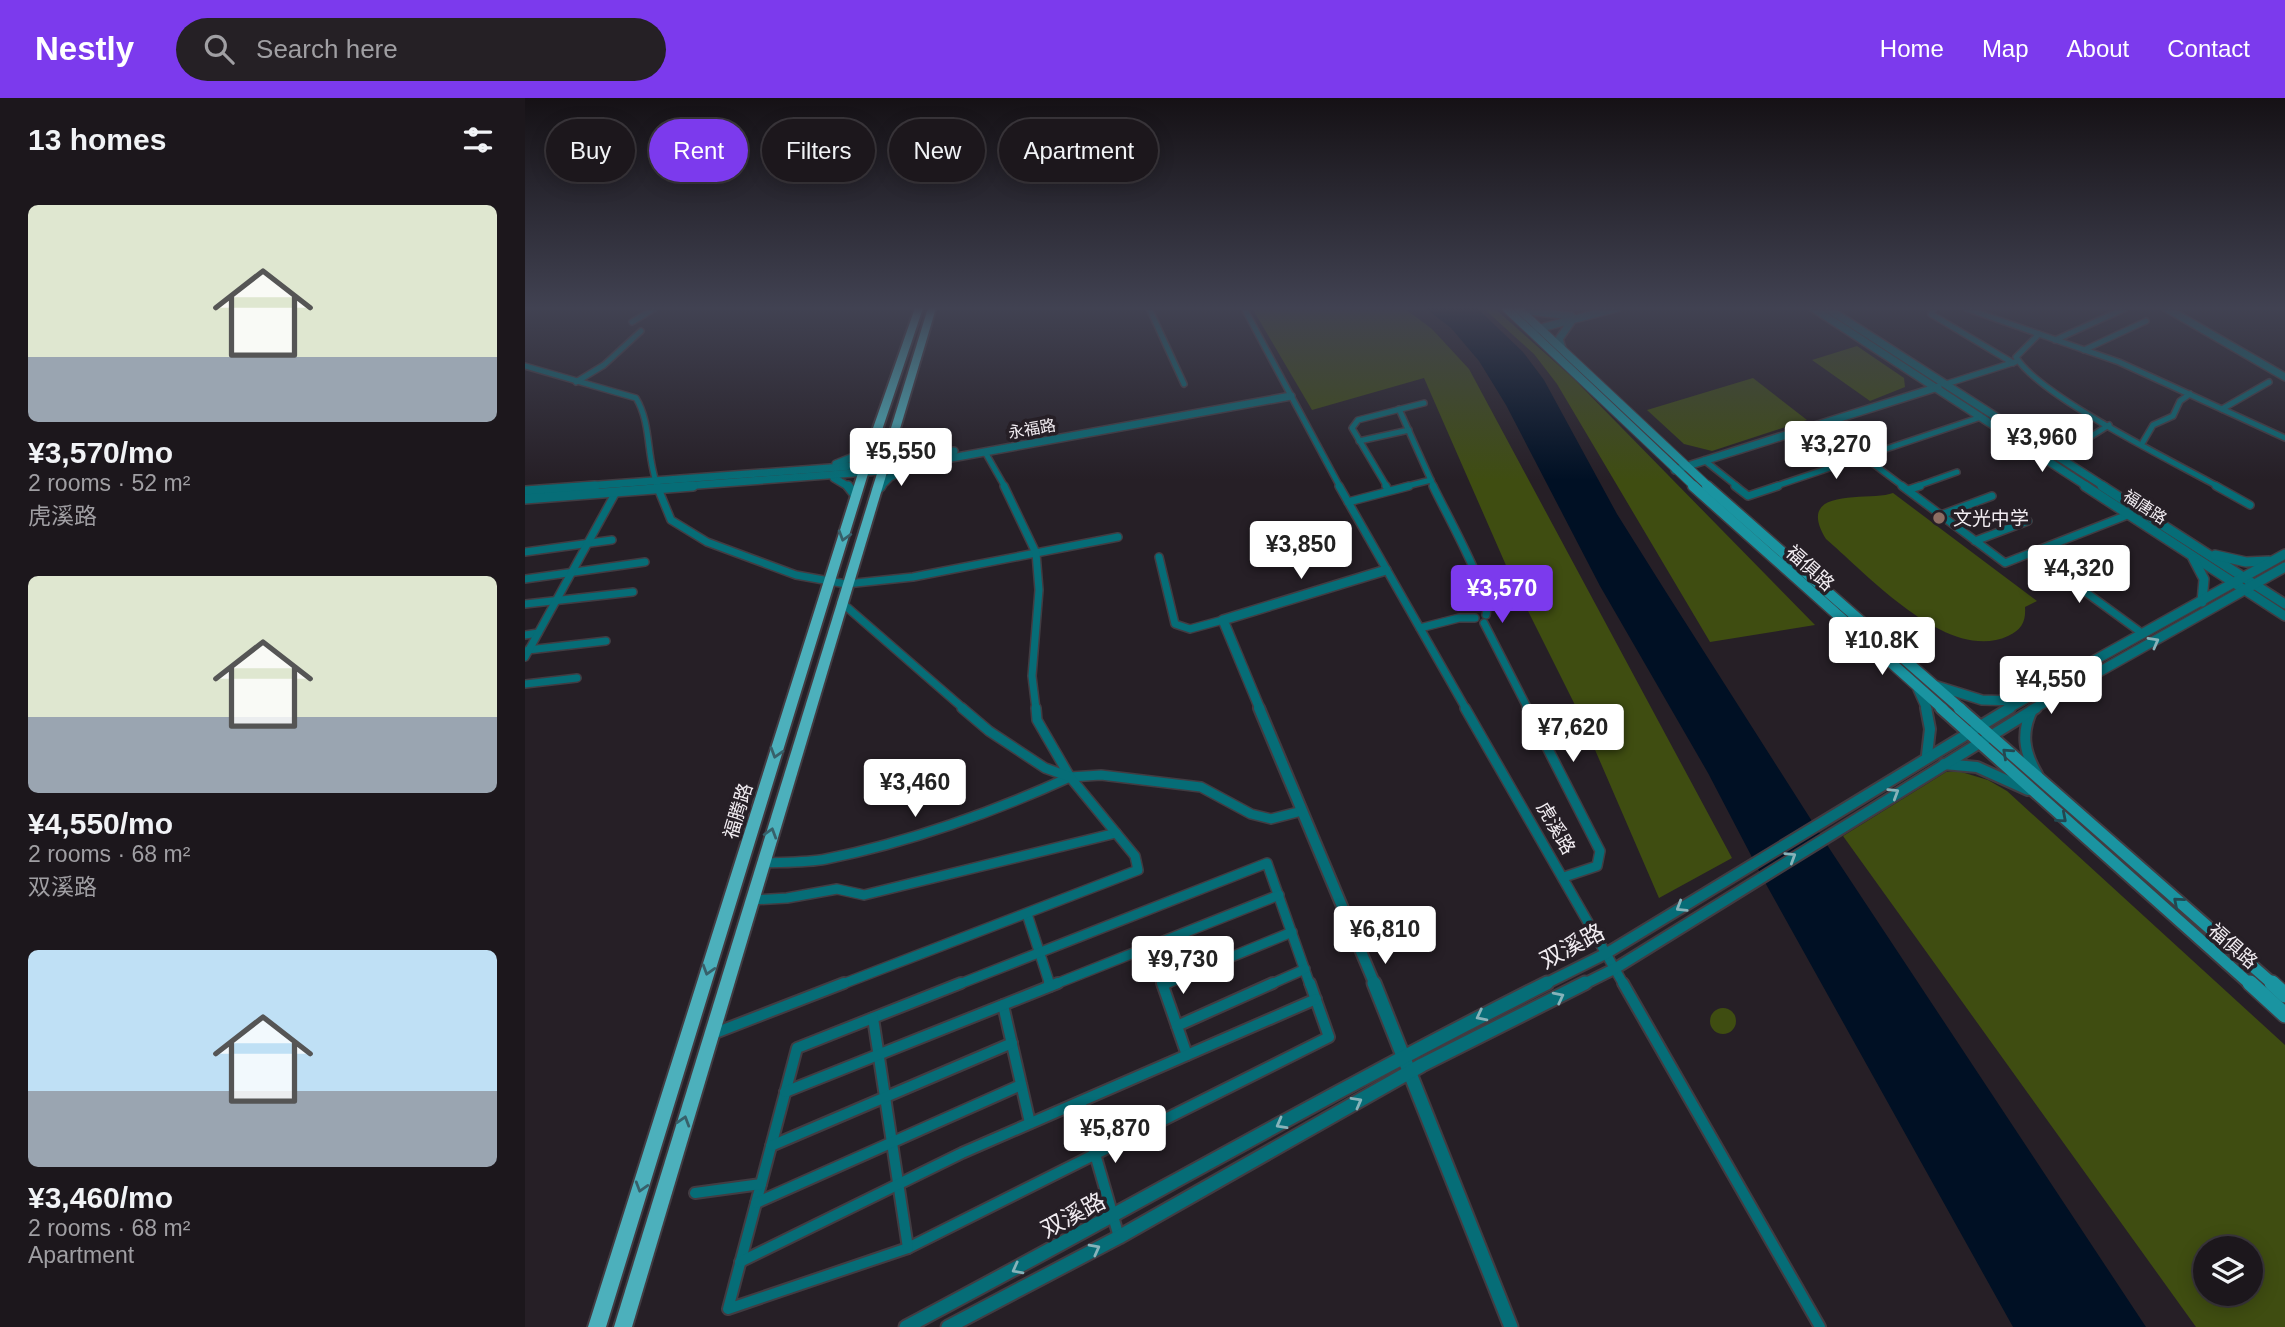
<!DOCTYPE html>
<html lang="en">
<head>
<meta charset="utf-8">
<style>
	:root { --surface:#1c171c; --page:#252025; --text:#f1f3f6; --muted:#a09fa3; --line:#3a363b; --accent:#7c3aed }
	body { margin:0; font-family:Arial,"Noto Sans SC",sans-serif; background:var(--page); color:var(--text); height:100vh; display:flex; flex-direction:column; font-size:26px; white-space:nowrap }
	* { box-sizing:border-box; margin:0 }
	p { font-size:23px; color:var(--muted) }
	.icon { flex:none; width:38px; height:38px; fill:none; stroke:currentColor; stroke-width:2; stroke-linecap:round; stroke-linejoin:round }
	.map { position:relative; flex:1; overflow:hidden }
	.panel { display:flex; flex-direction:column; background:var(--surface); width:525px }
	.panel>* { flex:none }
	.hud { position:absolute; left:21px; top:21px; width:665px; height:63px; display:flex; gap:14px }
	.buttons { position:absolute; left:1668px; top:1138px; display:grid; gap:14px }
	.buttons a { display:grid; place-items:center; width:70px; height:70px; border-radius:50%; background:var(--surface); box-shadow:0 4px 18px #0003,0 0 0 2px var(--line); font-size:35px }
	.price { position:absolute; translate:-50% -60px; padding:0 16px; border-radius:7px; background:#fff; color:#222; font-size:23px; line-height:46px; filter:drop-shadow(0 2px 4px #0008) }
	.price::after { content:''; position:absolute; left:50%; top:42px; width:21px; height:16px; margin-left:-10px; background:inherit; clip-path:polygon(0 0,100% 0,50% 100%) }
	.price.on { background:var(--accent); color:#fff }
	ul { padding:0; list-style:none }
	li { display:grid; align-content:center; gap:14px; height:371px; padding:0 28px }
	li span { display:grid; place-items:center; height:217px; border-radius:10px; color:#555 }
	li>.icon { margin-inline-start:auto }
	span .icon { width:126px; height:126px; fill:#fffc; stroke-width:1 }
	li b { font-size:30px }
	h2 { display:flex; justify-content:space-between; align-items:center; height:84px; padding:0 28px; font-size:30px }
	.tag { padding:0 24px; border-radius:32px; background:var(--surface); box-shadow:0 4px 18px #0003,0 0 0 2px var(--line); font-size:24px; line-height:63px }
	.tag.on { background:var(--accent); color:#fff }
	header { display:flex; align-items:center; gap:42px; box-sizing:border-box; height:98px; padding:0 35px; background:var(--accent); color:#fff }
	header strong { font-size:33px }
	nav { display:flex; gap:38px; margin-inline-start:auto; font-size:24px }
	.search { width:490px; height:63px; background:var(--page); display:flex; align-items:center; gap:18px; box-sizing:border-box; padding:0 24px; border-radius:38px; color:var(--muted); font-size:26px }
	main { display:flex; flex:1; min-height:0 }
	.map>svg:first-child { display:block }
</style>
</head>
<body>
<header>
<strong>Nestly</strong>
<div class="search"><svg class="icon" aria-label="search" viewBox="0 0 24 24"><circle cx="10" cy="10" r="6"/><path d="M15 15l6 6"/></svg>Search here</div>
<nav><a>Home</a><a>Map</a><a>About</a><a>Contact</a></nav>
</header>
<main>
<section class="panel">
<h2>13 homes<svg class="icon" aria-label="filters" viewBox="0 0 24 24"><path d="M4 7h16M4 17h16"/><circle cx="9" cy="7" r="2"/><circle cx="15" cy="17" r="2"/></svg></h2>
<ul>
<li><span style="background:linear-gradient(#dfe7d0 70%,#9aa5b1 0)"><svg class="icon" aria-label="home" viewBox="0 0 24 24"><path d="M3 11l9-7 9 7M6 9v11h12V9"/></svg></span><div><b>¥3,570/mo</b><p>2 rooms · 52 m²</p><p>虎溪路</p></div></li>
<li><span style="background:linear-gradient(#dfe7d0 65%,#9aa5b1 0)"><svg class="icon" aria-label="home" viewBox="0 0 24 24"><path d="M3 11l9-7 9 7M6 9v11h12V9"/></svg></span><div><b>¥4,550/mo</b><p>2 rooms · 68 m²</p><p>双溪路</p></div></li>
<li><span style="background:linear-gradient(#bfe0f5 65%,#9aa5b1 0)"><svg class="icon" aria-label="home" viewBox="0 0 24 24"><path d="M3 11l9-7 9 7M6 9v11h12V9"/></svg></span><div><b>¥3,460/mo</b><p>2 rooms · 68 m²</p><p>Apartment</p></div></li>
</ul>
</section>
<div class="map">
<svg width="1760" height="1229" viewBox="0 0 1760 1229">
	<rect width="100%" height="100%" fill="#261f26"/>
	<!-- green -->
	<g fill="#3f4d11" fill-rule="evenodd">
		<polygon points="727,210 879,210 907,231 944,271 1207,760 1134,800 1055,617 987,481 899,280 787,312"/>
		<polygon points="958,210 969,210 1048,280 1290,527 1185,544 1032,286 1009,256"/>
		<polygon points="1332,248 1379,280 1380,289 1345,303 1287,262"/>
		<polygon points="1228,280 1282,322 1187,353 1159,346 1122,312"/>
		<path d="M1368,395L1512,503L1500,509C1501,523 1497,532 1483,538C1423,566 1342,476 1301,441C1268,387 1345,404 1368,395Z"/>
		<path d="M1433,673L1463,682L1482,693L1760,947V1229H1671L1318,738L1421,674ZM1680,1150H1726V1195H1680Z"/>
		<circle cx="1198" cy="923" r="13"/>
	</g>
	<!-- water -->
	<polygon fill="#001024" points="900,210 952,210 998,254 1019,282 1092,416 1141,494 1306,753 1621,1229 1488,1229 1242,788 1183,675 1075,488 981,307 954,263 926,230"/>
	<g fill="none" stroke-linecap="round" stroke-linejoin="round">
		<!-- minor-far3 casing -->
		<g stroke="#423c42" stroke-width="8">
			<g id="minor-far3">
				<polyline points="624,210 659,286"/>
				<polyline points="719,210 815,389"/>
				<polyline points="1409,210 1406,216 1488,265"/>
				<polyline points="1440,210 1594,264 1760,340"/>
				<polyline points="107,224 130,210"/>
				<path d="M1514,236L1491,259C1514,298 1649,364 1694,389"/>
				<polyline points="1530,242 1601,210"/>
				<polyline points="1559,252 1621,223"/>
				<path d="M0,268L111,300C127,326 121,361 133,389"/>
				<polyline points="51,284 79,267 116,233"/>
				<polyline points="1421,286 1490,264"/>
				<polyline points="874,311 909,389"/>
				<polyline points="1697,311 1744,284"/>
				<polyline points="1295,326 1379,389"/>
				<polyline points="834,343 884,332"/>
				<polyline points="1618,344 1628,327 1648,318 1655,303 1665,296"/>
				<polyline points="460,354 480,389"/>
				<polyline points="1533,359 1584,327"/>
				<polyline points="1179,362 1213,389"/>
				<polyline points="862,389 827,330 833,322 899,305"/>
				<polyline points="878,389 906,382"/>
				<polyline points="1248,389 1456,319"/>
				<polyline points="1390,389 1432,374"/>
			</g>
		</g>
		<!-- minor-far2 casing -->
		<g stroke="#423c42" stroke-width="10">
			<g id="minor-far2">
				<polyline points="132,388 146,422 182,444 271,477 321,486 388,479 593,439"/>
				<polyline points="479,388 511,455 514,492 507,578 511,611"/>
				<polyline points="814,388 941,611"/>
				<polyline points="861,388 863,392"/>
				<path d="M908,388C919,412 968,498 961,517"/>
				<polyline points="1210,388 1223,398 1253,388"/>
				<polyline points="1377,388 1480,465 1605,416"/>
				<polyline points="1691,388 1725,407"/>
				<polyline points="1383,392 1395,388"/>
				<polyline points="823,404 884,388"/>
				<polyline points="1416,417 1467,398"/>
				<polyline points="1450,443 1503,423"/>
				<polyline points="0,454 87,442"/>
				<polyline points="1507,455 1618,536"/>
				<polyline points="634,459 650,526 665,531 698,522"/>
				<polyline points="0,481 120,464"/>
				<polyline points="316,504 439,611"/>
				<polyline points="0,506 108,494"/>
				<polyline points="959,525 1003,611"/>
				<polyline points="895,530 934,520 950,520"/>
				<polyline points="0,537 13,535"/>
				<polyline points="3,552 81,543"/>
				<polyline points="0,559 91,394"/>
				<polyline points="0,586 52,580"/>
			</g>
		</g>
		<!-- minor-far1 casing -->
		<g stroke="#423c42" stroke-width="12">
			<g id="minor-far1">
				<polyline points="511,610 512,622 545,679 576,677 676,689 726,716 746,721 777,713"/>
				<polyline points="940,610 1099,887"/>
				<polyline points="1002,610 1075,753 1072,768 1039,779"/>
				<path d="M237,765C258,764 281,765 301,761C382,745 471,713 545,679"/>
				<polyline points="226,802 262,800 312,791 339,797 591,735"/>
				<polyline points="502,816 525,887"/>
				<polyline points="624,848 638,887"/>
				<polyline points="315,887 613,772 610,758 545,679 520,670 464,633 437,610"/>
				<polyline points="432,887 742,765 785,887"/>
				<polyline points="528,887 754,797"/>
				<polyline points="638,887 767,834"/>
				<polyline points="744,887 780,871"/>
			</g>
		</g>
		<!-- minor casing -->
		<g stroke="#423c42" stroke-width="14">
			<g id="minor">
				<polyline points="436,885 272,950 203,1211 383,1150 804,939 785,885"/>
				<polyline points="524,885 525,888"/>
				<polyline points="637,885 662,957"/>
				<polyline points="1098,885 1295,1229"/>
				<polyline points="638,887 642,885"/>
				<polyline points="478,907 505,1025"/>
				<polyline points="348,920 383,1150"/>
				<polyline points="652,928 748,885"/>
				<polyline points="185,937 319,885"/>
				<polyline points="260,994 533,885"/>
				<polyline points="555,1004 594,1139"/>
				<polyline points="246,1048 487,945"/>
				<polyline points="170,1095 236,1086"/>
				<polyline points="231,1105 496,987"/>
				<polyline points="215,1164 437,1055 791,901"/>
			</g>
		</g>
		<!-- tertiary-far3 casing -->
		<g stroke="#423c42" stroke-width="10">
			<g id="tertiary-far3">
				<polyline points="1288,210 1563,389"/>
				<polyline points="1302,210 1580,389"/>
				<polyline points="1641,210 1760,279"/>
				<polyline points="995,212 1046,218"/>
				<polyline points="1008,232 1092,210"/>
				<polyline points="1037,250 1034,241 1046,224"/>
				<polyline points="365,341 376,351 394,358"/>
				<polyline points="311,366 328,359 348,343"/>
				<polyline points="1150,372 1413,289"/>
				<polyline points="309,380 324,389"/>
				<polyline points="47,389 318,369 429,353"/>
				<polyline points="146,389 355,373 766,298"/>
				<polyline points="355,389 365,379 381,371"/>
			</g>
		</g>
		<!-- tertiary-far2 casing -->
		<g stroke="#423c42" stroke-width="12">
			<g id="tertiary-far2">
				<polyline points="323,388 331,398"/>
				<polyline points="1560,388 1760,518"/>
				<polyline points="1577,388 1760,506"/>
				<polyline points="0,393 70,388"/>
				<polyline points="351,393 356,388"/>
				<polyline points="0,401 168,388"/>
				<polyline points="1690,457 1721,464 1744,463"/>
				<polyline points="1668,460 1679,481 1677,504"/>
				<polyline points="1412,588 1457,602 1493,603"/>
				<polyline points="1393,591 1402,611"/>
				<polyline points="735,611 698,522 861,472"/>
				<polyline points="1482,611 1760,456"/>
				<polyline points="1508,611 1760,469"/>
			</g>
		</g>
		<!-- tertiary-far1 casing -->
		<g stroke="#423c42" stroke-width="14">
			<g id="tertiary-far1">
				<polyline points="734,610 850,887"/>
				<polyline points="1401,610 1405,631 1402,657"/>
				<path d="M1507,612C1496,635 1499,654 1512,676"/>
				<polyline points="1419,666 1452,669 1503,692"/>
				<polyline points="1018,887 1082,855 1485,610"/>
				<polyline points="1057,887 1091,870 1511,610"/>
			</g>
		</g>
		<!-- tertiary casing -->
		<g stroke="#423c42" stroke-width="17">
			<g id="tertiary">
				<polyline points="849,885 986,1229"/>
				<path d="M381,1229C595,1116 805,994 1022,885"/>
				<polyline points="423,1229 594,1139 897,967 1060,885"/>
			</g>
		</g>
		<!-- secondary-far3 casing -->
		<g stroke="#423c42" stroke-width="10">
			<g id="secondary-far3">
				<polyline points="981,210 1170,389"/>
				<polyline points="993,210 1184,389"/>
			</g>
		</g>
		<!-- secondary-far2 casing -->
		<g stroke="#423c42" stroke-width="13">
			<g id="secondary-far2">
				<polyline points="1168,388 1418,611"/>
				<polyline points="1182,388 1436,611"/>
			</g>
		</g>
		<!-- secondary-far1 casing -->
		<g stroke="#423c42" stroke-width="15">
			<g id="secondary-far1">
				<polyline points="1416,610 1726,887"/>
				<polyline points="1434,610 1749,887"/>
			</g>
		</g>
		<!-- secondary casing -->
		<g stroke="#423c42" stroke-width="18">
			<g id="secondary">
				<polyline points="1725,885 1760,917"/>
				<polyline points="1747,885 1760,897"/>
			</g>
		</g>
		<!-- primary casing -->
		<g stroke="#423c42" stroke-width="4">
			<g id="primary">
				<polygon points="390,210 398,210 350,353 81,1229 63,1229 340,353"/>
				<polygon points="403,210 411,210 107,1229 89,1229"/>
			</g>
		</g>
		<!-- minor-far3 -->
		<use href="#minor-far3" stroke="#066d77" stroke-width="5"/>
		<!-- minor-far2 -->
		<use href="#minor-far2" stroke="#066d77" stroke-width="7"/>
		<!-- minor-far1 -->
		<use href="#minor-far1" stroke="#066d77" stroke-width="9"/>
		<!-- minor -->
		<use href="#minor" stroke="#066d77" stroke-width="10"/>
		<!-- tertiary-far3 -->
		<use href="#tertiary-far3" stroke="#066d77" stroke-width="7"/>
		<!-- tertiary-far2 -->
		<use href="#tertiary-far2" stroke="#066d77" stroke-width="9"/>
		<!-- tertiary-far1 -->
		<use href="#tertiary-far1" stroke="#066d77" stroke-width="10"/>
		<!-- tertiary -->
		<use href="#tertiary" stroke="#066d77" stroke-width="13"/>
		<!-- secondary-far3 -->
		<use href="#secondary-far3" stroke="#1a94a1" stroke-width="8"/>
		<!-- secondary-far2 -->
		<use href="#secondary-far2" stroke="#1a94a1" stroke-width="10"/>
		<!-- secondary-far1 -->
		<use href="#secondary-far1" stroke="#1a94a1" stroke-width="11"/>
		<!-- secondary -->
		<use href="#secondary" stroke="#1a94a1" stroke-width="15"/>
		<!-- primary -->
		<use href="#primary" fill="#4cb0bc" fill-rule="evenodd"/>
	</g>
	<!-- one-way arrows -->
	<defs><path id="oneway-chevron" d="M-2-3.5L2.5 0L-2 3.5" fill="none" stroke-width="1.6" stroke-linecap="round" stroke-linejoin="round" transform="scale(1.75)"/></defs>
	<g stroke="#37606a">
		<use href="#oneway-chevron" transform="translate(319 438) rotate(107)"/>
		<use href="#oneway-chevron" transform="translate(251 655) rotate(107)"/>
		<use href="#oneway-chevron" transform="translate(246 735) rotate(-73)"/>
		<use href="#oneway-chevron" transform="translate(183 872) rotate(107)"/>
		<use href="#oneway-chevron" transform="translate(159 1023) rotate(-73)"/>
		<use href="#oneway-chevron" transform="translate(116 1089) rotate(107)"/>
	</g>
	<g stroke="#87b3ba">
		<use href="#oneway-chevron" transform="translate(1629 544) rotate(-29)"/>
		<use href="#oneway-chevron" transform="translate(1369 695) rotate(-32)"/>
		<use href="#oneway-chevron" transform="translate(1266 759) rotate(-32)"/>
		<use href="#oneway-chevron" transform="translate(1156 809) rotate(148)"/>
		<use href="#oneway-chevron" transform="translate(1034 899) rotate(-27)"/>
		<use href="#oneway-chevron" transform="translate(956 918) rotate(153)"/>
		<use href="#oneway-chevron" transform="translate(832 1004) rotate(-29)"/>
		<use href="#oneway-chevron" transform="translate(756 1026) rotate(151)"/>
		<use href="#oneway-chevron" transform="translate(570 1151) rotate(-28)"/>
		<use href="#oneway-chevron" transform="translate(492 1171) rotate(152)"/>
	</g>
	<g stroke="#224851">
		<use href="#oneway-chevron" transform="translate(1482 655) rotate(-138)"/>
		<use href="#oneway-chevron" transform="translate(1537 720) rotate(41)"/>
		<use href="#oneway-chevron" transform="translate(1653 804) rotate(-139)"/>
	</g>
	<!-- sky -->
	<linearGradient id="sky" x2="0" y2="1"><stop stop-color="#151115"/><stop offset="0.55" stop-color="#414252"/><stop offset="1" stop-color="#414252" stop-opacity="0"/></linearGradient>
	<rect width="1760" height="382" fill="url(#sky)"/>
	<!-- markers -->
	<circle fill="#8d6e63" stroke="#261f26" stroke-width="2.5" cx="1414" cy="420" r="7"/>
	<g text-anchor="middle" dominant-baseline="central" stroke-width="7" stroke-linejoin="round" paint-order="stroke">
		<!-- far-street labels -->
		<g font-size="16" fill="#f1ecf1" stroke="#261f26">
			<text transform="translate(507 331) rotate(-10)">永福路</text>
			<text transform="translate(1620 409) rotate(33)">福唐路</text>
		</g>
		<!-- poi labels -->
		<g font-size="19" fill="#f1ecf1" stroke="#261f26" text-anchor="start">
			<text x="1428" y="420">文光中学</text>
		</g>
		<!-- street labels -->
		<g font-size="19" fill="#f1ecf1" stroke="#261f26">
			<text transform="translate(1285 470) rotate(42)">福俱路</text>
			<text transform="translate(213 713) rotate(-73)">福腾路</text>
			<text transform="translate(1031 730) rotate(60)">虎溪路</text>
			<text transform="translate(1708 848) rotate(41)">福俱路</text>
		</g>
		<!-- near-street labels -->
		<g font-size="23" fill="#f1ecf1" stroke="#261f26">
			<text transform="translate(1047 848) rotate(-28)">双溪路</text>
			<text transform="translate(548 1117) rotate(-28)">双溪路</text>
		</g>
	</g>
</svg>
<div class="buttons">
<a><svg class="icon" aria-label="layers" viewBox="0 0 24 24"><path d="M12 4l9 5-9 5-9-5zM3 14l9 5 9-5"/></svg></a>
</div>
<b class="price" style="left:1517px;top:376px">¥3,960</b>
<b class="price" style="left:1311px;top:383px">¥3,270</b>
<b class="price" style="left:376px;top:390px">¥5,550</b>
<b class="price" style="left:776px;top:483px">¥3,850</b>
<b class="price" style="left:1554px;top:507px">¥4,320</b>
<b class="price on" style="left:977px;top:527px">¥3,570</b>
<b class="price" style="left:1357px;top:579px">¥10.8K</b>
<b class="price" style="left:1526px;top:618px">¥4,550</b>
<b class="price" style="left:1048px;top:666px">¥7,620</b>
<b class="price" style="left:390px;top:721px">¥3,460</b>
<b class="price" style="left:860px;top:868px">¥6,810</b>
<b class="price" style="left:658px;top:898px">¥9,730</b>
<b class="price" style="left:590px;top:1067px">¥5,870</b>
<div class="hud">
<a class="tag">Buy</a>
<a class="tag on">Rent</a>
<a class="tag">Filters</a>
<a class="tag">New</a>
<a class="tag">Apartment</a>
</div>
</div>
</main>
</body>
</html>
